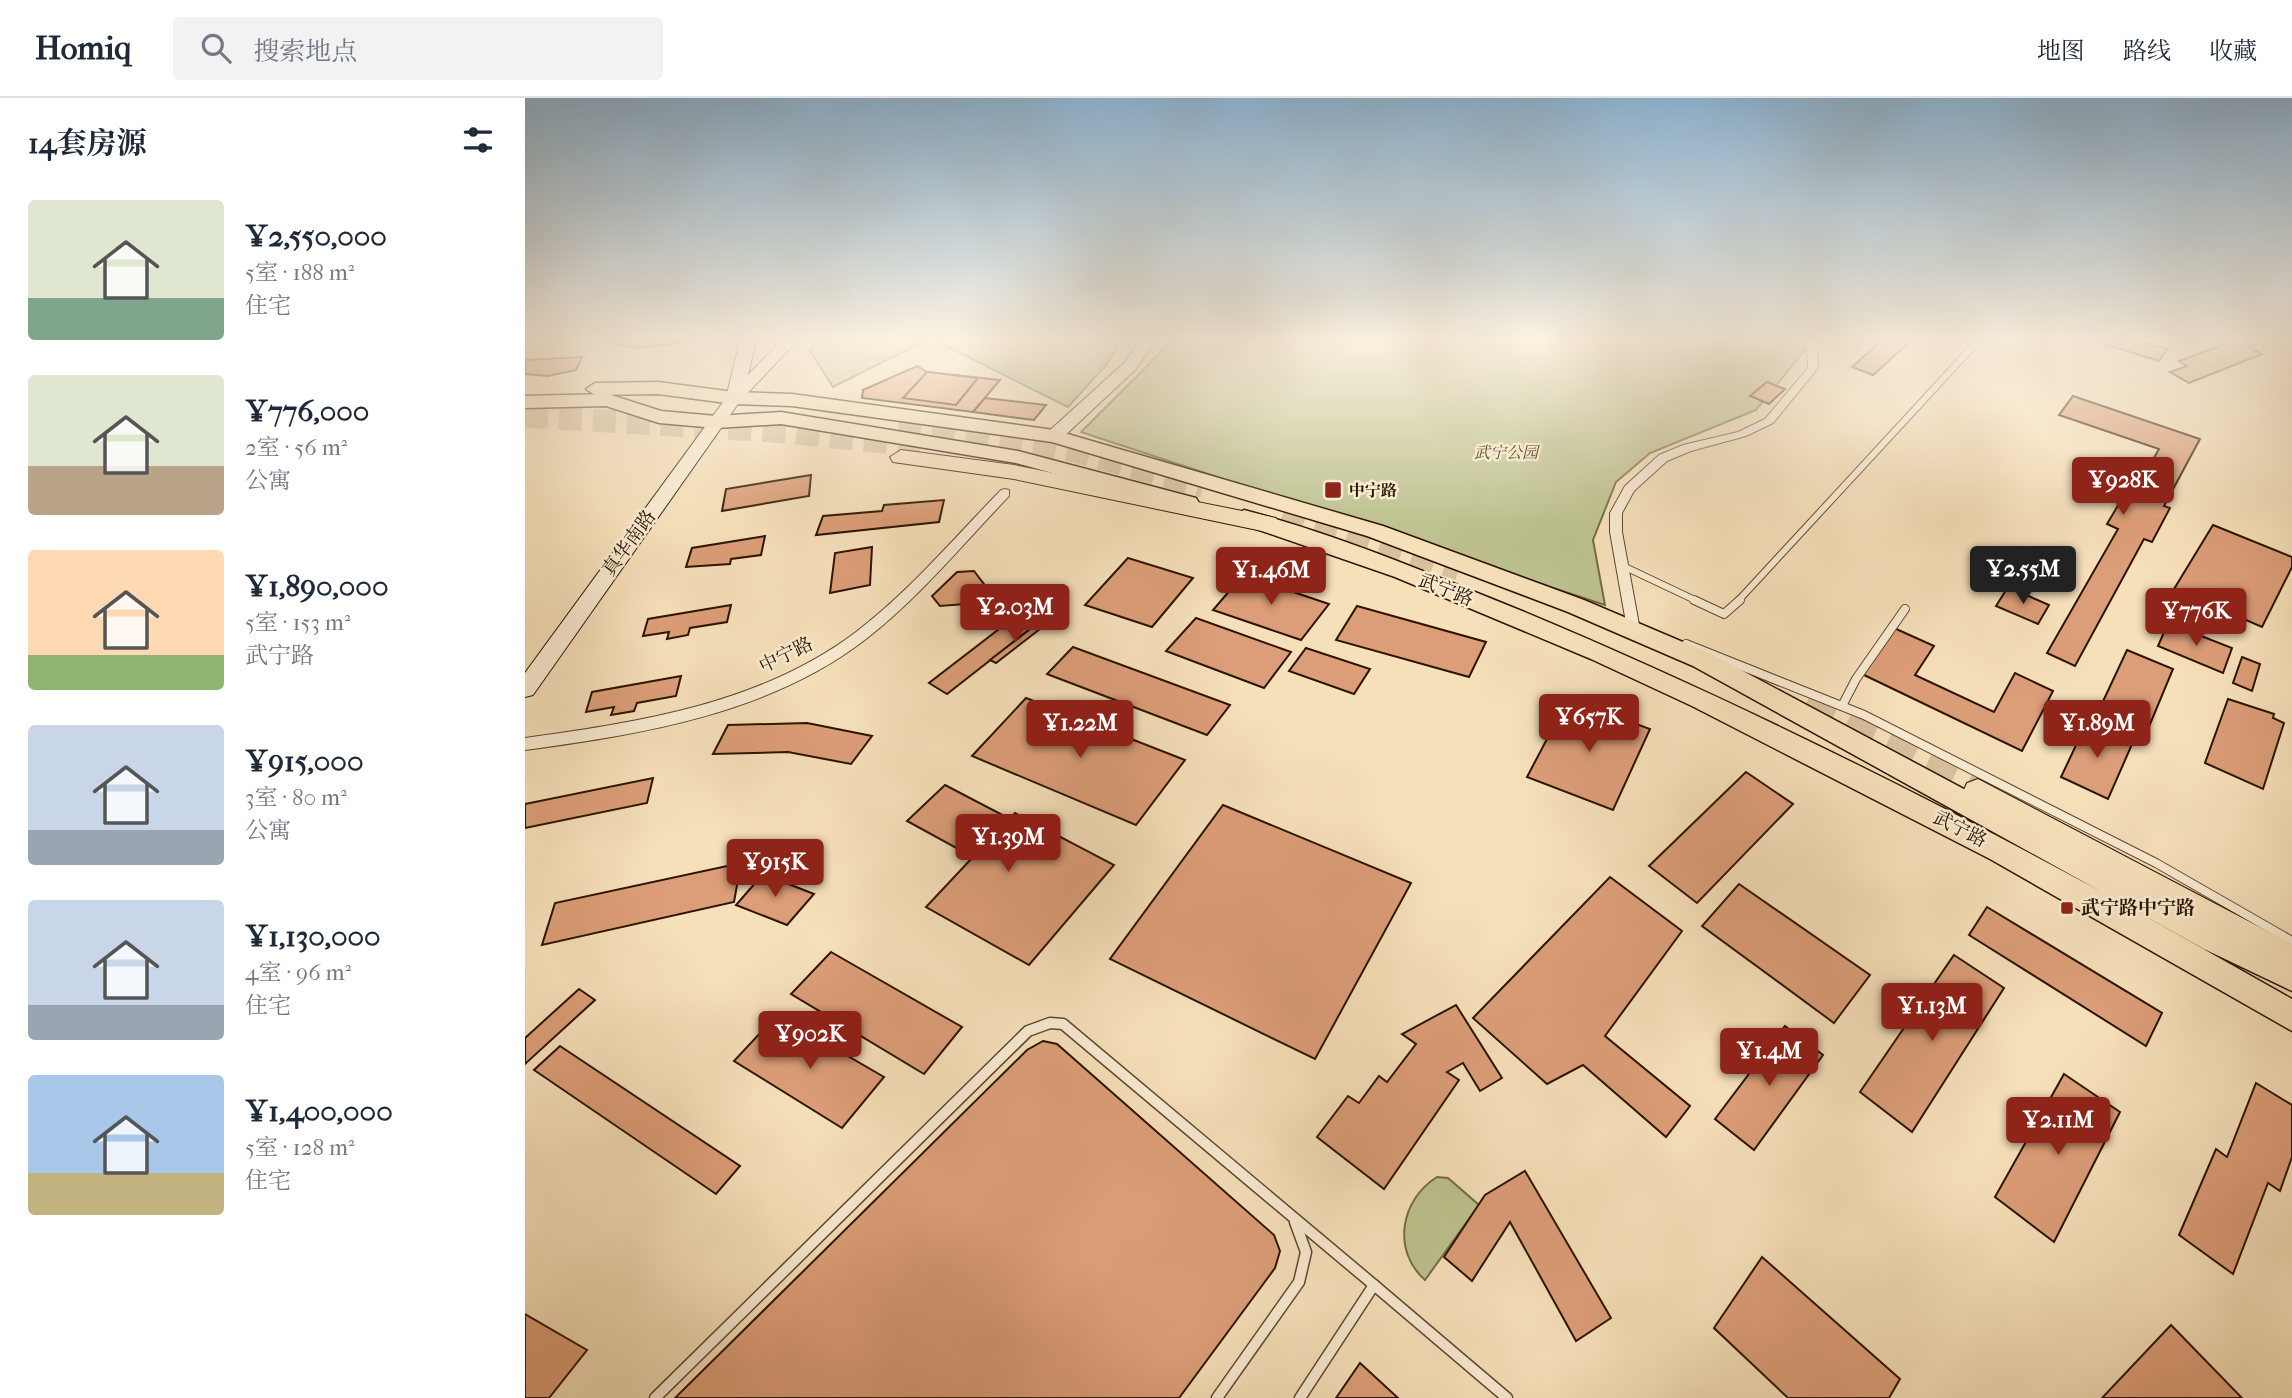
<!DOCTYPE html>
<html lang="zh">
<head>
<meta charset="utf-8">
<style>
	:root { --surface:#fff; --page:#f2f2f3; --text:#1f2937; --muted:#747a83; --line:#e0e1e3; --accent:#8f2418 }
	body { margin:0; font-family:"IM FELL French Canon","Noto Serif SC",serif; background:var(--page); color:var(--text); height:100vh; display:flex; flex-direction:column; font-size:26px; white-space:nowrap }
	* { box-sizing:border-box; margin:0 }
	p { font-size:23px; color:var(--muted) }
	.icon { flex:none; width:38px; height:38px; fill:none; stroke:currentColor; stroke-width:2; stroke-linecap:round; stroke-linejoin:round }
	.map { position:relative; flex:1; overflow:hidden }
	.details { display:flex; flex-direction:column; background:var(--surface); width:525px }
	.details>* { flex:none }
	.price { position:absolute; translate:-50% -60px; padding:0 16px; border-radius:7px; background:var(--accent); color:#fff; font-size:23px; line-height:46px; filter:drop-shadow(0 2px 4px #0008) }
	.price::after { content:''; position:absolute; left:50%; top:42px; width:21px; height:16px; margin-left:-10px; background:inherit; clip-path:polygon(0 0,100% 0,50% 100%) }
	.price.on { background:#222; color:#fff }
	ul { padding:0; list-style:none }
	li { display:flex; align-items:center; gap:21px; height:175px; padding:0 28px }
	li span { display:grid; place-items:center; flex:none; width:196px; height:140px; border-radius:7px; color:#555 }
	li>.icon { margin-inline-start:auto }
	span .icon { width:84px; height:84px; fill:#fffc; stroke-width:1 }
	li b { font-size:30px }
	h2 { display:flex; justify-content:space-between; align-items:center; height:84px; padding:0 28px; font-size:30px }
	header { display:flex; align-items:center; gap:42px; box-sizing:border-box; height:98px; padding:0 35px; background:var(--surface); border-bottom:2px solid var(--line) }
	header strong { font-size:33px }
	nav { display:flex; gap:38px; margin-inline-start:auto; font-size:24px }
	.search { width:490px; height:63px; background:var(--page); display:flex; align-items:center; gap:18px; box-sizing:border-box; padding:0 24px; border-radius:7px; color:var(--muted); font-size:26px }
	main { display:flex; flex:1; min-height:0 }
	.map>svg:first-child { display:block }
</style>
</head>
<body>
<header>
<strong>Homiq</strong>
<div class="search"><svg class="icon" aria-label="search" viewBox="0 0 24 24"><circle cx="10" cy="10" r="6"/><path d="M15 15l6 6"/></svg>搜索地点</div>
<nav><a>地图</a><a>路线</a><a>收藏</a></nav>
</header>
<main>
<section class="details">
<h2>14套房源<svg class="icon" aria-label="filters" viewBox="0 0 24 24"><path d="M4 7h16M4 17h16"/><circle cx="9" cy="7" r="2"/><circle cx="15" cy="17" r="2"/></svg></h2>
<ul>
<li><span style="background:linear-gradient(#dfe7d0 70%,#7fa58c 0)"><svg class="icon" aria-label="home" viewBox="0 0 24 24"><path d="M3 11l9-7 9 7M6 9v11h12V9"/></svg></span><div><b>¥2,550,000</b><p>5室 · 188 m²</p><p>住宅</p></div></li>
<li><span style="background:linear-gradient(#dfe7d0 65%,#b9a48a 0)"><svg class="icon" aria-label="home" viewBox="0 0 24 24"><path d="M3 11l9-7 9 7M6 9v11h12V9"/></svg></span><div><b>¥776,000</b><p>2室 · 56 m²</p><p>公寓</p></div></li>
<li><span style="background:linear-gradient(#ffd9b3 75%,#8fb573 0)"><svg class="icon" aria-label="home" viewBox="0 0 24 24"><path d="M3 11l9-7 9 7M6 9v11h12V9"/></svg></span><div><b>¥1,890,000</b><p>5室 · 153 m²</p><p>武宁路</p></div></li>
<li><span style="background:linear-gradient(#c9d6e8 75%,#9aa5b1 0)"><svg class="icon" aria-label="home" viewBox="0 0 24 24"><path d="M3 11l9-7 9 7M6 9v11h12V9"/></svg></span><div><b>¥915,000</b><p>3室 · 80 m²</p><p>公寓</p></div></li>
<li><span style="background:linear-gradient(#c9d6e8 75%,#9aa5b1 0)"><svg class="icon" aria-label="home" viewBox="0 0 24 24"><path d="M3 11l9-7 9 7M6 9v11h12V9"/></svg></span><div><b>¥1,130,000</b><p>4室 · 96 m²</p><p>住宅</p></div></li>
<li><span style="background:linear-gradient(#a9c7e8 70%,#c2b280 0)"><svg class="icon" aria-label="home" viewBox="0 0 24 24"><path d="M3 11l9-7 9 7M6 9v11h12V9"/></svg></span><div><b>¥1,400,000</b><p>5室 · 128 m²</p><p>住宅</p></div></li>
</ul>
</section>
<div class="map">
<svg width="1767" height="1300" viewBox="0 0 1767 1300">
	<rect width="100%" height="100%" fill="#f6e0ba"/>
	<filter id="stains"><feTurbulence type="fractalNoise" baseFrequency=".00286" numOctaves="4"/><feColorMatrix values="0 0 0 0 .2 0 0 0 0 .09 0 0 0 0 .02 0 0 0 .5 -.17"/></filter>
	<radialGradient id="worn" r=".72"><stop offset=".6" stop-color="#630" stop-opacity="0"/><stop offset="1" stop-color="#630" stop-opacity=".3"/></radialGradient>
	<!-- green -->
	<g fill="#bdc28f" stroke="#746b48" stroke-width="2">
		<polygon points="292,242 402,242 308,289 285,253"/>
		<polygon points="409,242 597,242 582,266 543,309"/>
		<polygon points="648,242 1275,242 1280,252 1231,312 1125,355 1091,384 1068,442 1080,507 556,334"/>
		<path d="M912,1079L923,1080L954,1107L900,1182C867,1153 875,1102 912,1079Z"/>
	</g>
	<!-- building -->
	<g fill="#dc9e78" stroke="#2b1400" stroke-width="2">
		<polygon points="96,242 156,242 155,245 112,250 90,246"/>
		<polygon points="1357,242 1387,242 1348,277 1327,269"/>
		<polygon points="1578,242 1611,242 1642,251 1634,263 1576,245"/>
		<polygon points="1710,242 1730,247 1724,249 1737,256 1664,285 1645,274 1662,268 1654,263"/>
		<polygon points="57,259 51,272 23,278 0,276 0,262"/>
		<polygon points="392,268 402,274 475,282 448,314 337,300 338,292"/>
		<polygon points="402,274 453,280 431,307 378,300"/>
		<polygon points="1242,284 1260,291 1244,306 1225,298"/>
		<polygon points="1548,298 1675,341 1639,408 1645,410 1627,444 1619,441 1550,568 1522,555 1593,431 1582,426 1601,394 1608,396 1634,351 1534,317"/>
		<polygon points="460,300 521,307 509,322 448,314"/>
		<polygon points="286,377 284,398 197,413 201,391"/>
		<polygon points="419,402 414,424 291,437 298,418 357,413 359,407"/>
		<polygon points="1688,427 1767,459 1767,469 1737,529 1649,491"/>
		<polygon points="240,438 236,457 206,461 205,466 161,469 167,450"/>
		<polygon points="347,449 345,487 305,495 310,455"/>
		<polygon points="603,460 668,480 627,529 560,507"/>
		<polygon points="449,473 465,494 453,505 415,508 407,498 432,474"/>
		<polygon points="718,477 804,506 776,542 688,512"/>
		<polygon points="1483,489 1524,507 1513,526 1471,508"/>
		<polygon points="206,507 202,524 165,530 163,537 142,541 144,534 118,538 123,521"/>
		<polygon points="832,508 961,544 944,579 811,542"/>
		<polygon points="491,518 509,528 422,596 404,585"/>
		<polygon points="671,520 766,554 739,590 641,553"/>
		<polygon points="1643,525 1707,550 1698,575 1633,548"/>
		<polygon points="509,528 515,531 471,565 465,562"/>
		<polygon points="1369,530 1409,548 1390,577 1469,614 1490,575 1528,593 1497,653 1337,576"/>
		<polygon points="548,549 705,607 682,637 522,576"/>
		<polygon points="781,550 845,571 829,596 764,573"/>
		<polygon points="1602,552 1648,571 1621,636 1573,614"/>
		<polygon points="1717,559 1735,566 1727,593 1708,585"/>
		<polygon points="156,578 151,598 112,605 109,613 86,617 89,609 61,614 67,594"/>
		<polygon points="501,600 660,662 611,727 447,658"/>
		<polygon points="1043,601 1125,631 1088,712 1002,679"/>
		<polygon points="1703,601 1749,616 1748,620 1759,625 1738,691 1680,665"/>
		<polygon points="1562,624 1608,644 1583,701 1536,679"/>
		<polygon points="282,625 347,638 326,666 263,654 188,656 203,627"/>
		<polygon points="1221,674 1268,706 1172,805 1124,768"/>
		<polygon points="128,680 122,705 0,730 0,706"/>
		<polygon points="420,687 485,721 490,715 589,767 504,867 401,809 448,759 382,723"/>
		<polygon points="698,707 886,785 790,961 585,861"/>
		<polygon points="216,765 209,804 17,847 30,805"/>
		<polygon points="238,776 289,796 262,827 211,807"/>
		<polygon points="1085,779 1157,833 1080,938 1165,1008 1141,1039 1058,967 1022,986 948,920"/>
		<polygon points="1214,786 1345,877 1309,925 1177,828"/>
		<polygon points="1462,809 1637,915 1621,948 1444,837"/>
		<polygon points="306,854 437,929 399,976 266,896"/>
		<polygon points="1429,857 1479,890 1387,1034 1335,994"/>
		<polygon points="54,891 70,902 0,966 0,940"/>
		<polygon points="931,907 977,980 955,993 938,965 922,974 934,982 859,1091 792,1039 823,998 834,1005 854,978 862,984 891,946 877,936"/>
		<polygon points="252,917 359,979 317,1030 209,963"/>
		<polygon points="1260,928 1298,957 1229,1052 1190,1021"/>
		<polygon points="518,943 532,946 749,1137 755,1153 750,1170 654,1300 150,1300 502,952"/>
		<polygon points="35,948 215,1068 191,1096 9,972"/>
		<polygon points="1539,976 1595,1014 1529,1144 1470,1099"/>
		<polygon points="1731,985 1767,1007 1767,1059 1755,1093 1743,1085 1708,1176 1654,1137 1691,1051 1702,1059"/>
		<polygon points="1000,1073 1086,1220 1051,1243 985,1124 947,1183 919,1159 960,1097"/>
		<polygon points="1237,1159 1375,1281 1364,1300 1263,1300 1189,1230"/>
		<polygon points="0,1216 62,1252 24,1300 0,1300"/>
		<polygon points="1646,1227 1717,1300 1577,1300"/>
		<polygon points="835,1265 873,1300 811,1300"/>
	</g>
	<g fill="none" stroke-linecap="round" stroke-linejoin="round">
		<!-- highway-tunnel-far1 -->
		<g stroke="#d8c19e" stroke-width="23" stroke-dasharray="23 11" stroke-linecap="butt">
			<polyline points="0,318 264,334 403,349"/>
			<polyline points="374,325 550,353 678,388"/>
			<polyline points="759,412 934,471"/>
		</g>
		<!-- highway-tunnel -->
		<polyline stroke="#d8c19e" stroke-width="30" stroke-dasharray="30 15" stroke-linecap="butt" points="1279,610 1453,694"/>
		<!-- lane-far2 casing -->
		<g stroke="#5e472e" stroke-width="8">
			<g id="lane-far2">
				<polyline points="1098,468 1172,503"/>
				<polyline points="1213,503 1454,242"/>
			</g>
		</g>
		<!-- lane-far1 casing -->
		<g stroke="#5e472e" stroke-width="10">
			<g id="lane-far1">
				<polyline points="1169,502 1199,516 1215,502"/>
				<polyline points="1161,546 1339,617 1631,765 1767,843"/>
				<polyline points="1317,608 1331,581 1380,511"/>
			</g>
		</g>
		<!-- lane casing -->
		<g stroke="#5e472e" stroke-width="13">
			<g id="lane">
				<polyline points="849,1187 982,1300"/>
				<polyline points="130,1300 503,933 525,925 538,926 849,1187 775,1300"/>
				<polyline points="692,1300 774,1184 781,1154 770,1124"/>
			</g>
		</g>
		<!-- street casing -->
		<g stroke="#5e472e" stroke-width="2">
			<g id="street">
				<polygon points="1282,242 1292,242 1293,270 1248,325 1221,338 1166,353 1142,363 1109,393 1097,415 1097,434 1115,532 1108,537 1103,536 1085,434 1085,415 1100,388 1134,357 1158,347 1213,334 1240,321 1283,270"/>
				<path d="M480,391L484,392V398C438,446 394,500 341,541C244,616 118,636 0,652V640C115,624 236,606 331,534C385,493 429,440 476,392Z"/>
			</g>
		</g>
		<!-- secondary casing -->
		<g stroke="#2b1400" stroke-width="2">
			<g id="secondary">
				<polygon points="215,242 231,242 223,277 257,242 273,242 215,303 8,597 0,599 0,575 201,300"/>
				<polygon points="616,242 631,242 611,271 535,342 523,342 521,338 523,334 599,265"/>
			</g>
		</g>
		<!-- primary casing -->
		<g stroke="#2b1400" stroke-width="3">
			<g id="primary">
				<path d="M133,284L209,294L267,296L529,332L858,428L1059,502L1186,556L1701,831L1767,863V893L1679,851L1604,809L1767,901V933L1465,761L1167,608L1066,561L870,479L711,424L708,419L719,412C814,437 906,476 997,513C1196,596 1387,691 1577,794L1168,568L1043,514L842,438L527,344L267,308L209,306L133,296L70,297L61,291L70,285Z"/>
				<polygon points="83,296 136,313 191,318 256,314 493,353 671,400 674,405 664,412 491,365 256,326 191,330 134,325 81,308 0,310 0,298"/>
			</g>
		</g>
		<!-- highway casing -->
		<g stroke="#2b1400" stroke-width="2">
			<g id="highway">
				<polygon points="376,352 489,367 742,418 751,420 754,426 751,432 742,434 489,381 368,364 365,359"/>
				<polygon points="1453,681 1767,846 1767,880 1442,703 1438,694 1442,685"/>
			</g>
		</g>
		<!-- lane-far2 -->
		<use href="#lane-far2" stroke="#f9ebd2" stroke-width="6"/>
		<!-- lane-far1 -->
		<use href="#lane-far1" stroke="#f9ebd2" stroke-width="8"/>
		<!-- lane -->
		<use href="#lane" stroke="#f9ebd2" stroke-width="10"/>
		<!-- street -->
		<use href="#street" fill="#f9ebd2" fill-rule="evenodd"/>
		<!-- secondary -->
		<use href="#secondary" fill="#f9ebd2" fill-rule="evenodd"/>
		<!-- primary -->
		<use href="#primary" fill="#f6e0ba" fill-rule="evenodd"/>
		<!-- highway -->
		<use href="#highway" fill="#f6e0ba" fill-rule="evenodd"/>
	</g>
	<!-- sky -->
	<linearGradient id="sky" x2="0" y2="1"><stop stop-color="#8db6d6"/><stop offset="0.57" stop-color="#fbf1e0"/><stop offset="1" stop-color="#fbf1e0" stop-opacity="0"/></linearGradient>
	<rect width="1767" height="424" fill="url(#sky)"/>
	<!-- markers -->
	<g fill="#8f2418" stroke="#f9ebd2" stroke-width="2.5">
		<rect x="799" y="383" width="18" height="18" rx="3.5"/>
		<rect x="1535" y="803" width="14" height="14" rx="3.5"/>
	</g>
	<g text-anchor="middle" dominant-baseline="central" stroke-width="5" stroke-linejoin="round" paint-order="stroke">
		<!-- far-park labels -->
		<g font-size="16" font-style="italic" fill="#5e5132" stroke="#f9ebd2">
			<text x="981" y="354">武宁公园</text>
		</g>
		<!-- far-poi labels -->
		<g font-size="16" font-weight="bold" fill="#2b1400" stroke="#f9ebd2" text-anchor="start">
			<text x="824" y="392">中宁路</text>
		</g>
		<!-- street labels -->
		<g font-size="19" fill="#2b1400" stroke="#f9ebd2">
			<text transform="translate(104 445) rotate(-54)">真华南路</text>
			<text transform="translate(921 492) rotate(22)">武宁路</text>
			<text transform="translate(261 557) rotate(-26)">中宁路</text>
			<text transform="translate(1435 731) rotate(27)">武宁路</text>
		</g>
		<!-- poi labels -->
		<g font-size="19" font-weight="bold" fill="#2b1400" stroke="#f9ebd2" text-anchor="start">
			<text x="1556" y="810">武宁路中宁路</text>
		</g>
	</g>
	<rect width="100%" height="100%" filter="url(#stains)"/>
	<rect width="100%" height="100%" fill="url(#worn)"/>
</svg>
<b class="price" style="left:1598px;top:419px">¥928K</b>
<b class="price on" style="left:1498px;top:508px">¥2.55M</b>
<b class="price" style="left:746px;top:509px">¥1.46M</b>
<b class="price" style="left:490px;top:546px">¥2.03M</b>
<b class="price" style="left:1671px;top:550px">¥776K</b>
<b class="price" style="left:1064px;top:656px">¥657K</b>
<b class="price" style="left:555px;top:662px">¥1.22M</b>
<b class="price" style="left:1572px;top:662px">¥1.89M</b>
<b class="price" style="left:483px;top:776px">¥1.39M</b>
<b class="price" style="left:250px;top:801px">¥915K</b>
<b class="price" style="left:1407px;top:945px">¥1.13M</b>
<b class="price" style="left:285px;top:973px">¥902K</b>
<b class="price" style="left:1244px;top:990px">¥1.4M</b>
<b class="price" style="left:1533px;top:1059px">¥2.11M</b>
</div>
</main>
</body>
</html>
